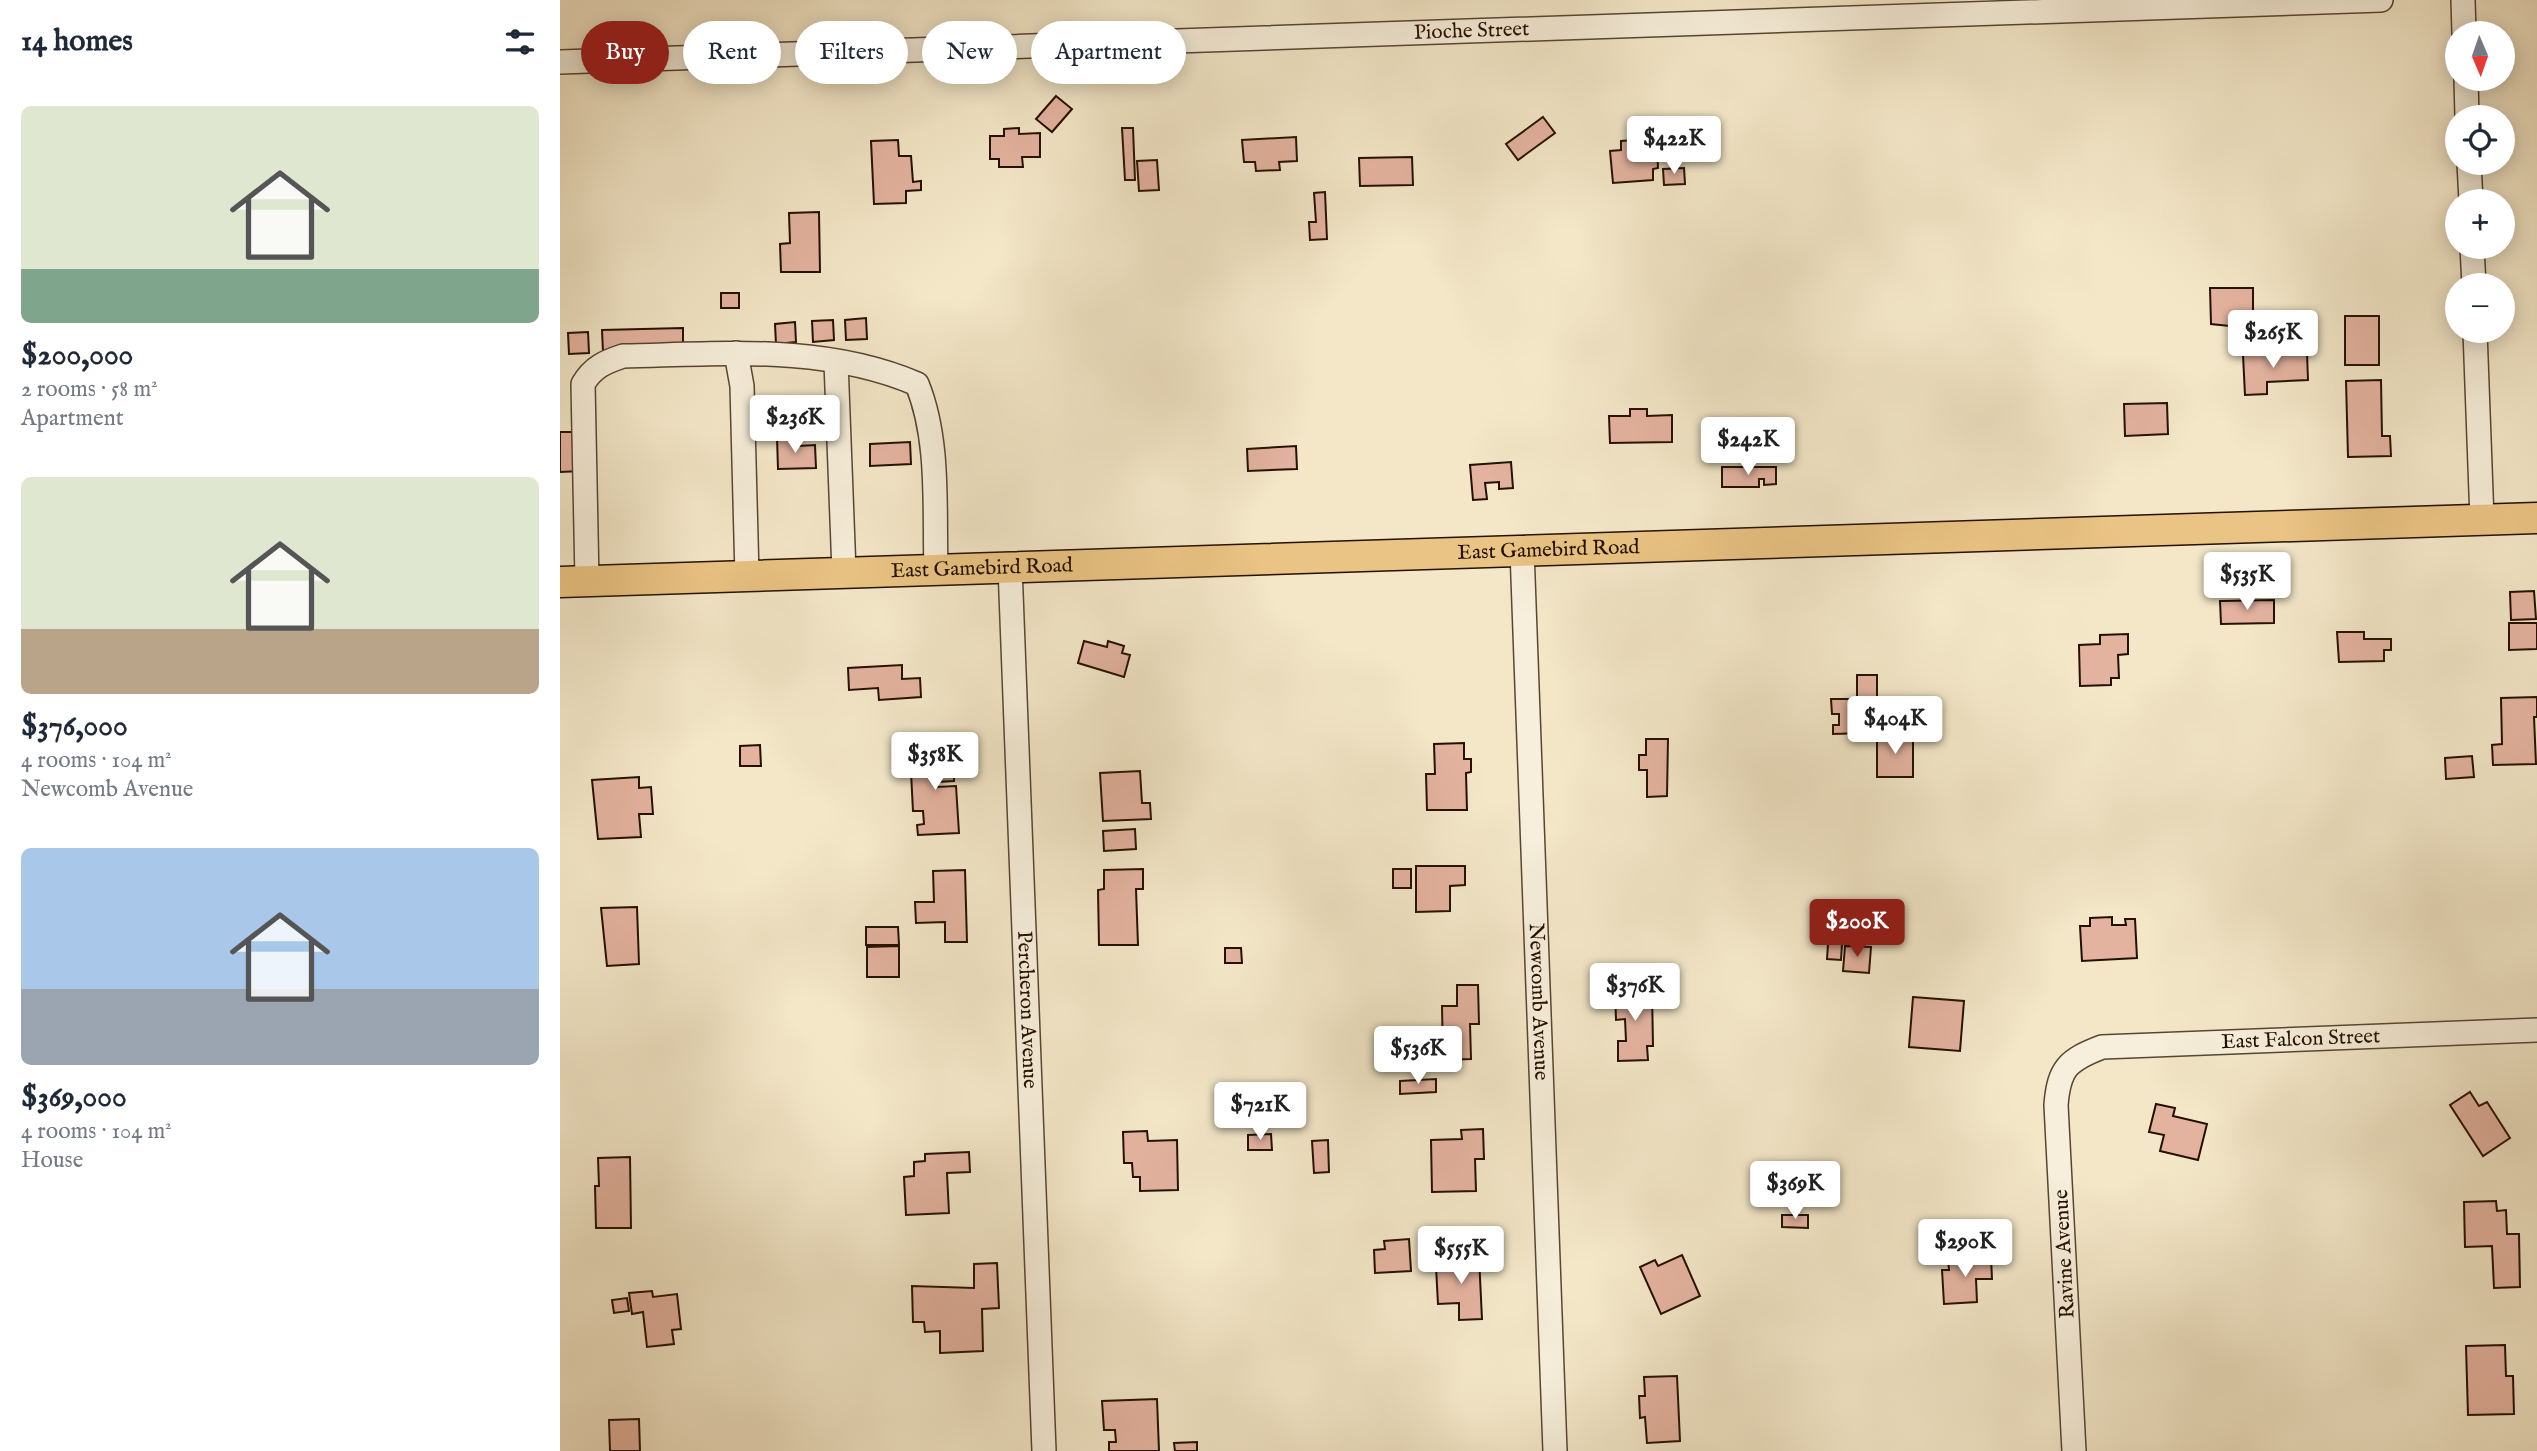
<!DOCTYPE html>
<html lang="en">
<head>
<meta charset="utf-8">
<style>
	:root { --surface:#fff; --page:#f6f6f7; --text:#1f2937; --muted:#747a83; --accent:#8f2418 }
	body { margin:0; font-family:"IM FELL English",serif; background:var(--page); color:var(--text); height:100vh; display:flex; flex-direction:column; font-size:26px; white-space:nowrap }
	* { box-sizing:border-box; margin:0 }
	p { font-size:23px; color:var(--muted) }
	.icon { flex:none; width:38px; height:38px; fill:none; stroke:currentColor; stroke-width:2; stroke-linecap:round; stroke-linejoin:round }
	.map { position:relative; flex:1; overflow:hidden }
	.side { display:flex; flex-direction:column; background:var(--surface); width:560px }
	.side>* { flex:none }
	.guide { position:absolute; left:21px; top:21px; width:665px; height:63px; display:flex; gap:14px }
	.needle { width:46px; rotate:178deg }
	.fabs { position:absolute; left:1885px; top:21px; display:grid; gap:14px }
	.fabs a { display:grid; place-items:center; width:70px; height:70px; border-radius:50%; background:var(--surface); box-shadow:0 4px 18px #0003; font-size:35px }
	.price { position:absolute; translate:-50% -60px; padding:0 16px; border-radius:7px; background:#fff; color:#222; font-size:23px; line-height:46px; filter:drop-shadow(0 2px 4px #0008) }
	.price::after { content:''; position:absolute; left:50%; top:42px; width:21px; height:16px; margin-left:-10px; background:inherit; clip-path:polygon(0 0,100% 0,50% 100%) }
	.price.on { background:var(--accent); color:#fff }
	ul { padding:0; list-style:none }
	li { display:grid; align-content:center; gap:14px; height:371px; padding:0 21px }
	li span { display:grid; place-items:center; height:217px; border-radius:10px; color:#555 }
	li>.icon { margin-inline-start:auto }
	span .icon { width:126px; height:126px; fill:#fffc; stroke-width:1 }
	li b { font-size:30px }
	h2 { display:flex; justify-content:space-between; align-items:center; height:84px; padding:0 21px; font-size:30px }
	.pill { padding:0 24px; border-radius:32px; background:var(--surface); box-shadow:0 4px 18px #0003; font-size:24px; line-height:63px }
	.pill.on { background:var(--accent); color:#fff }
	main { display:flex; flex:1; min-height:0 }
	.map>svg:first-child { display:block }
</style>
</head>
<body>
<main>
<section class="side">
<h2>14 homes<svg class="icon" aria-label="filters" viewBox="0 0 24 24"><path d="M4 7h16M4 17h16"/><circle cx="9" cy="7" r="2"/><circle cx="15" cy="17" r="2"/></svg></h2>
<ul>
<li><span style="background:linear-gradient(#dfe7d0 75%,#7fa58c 0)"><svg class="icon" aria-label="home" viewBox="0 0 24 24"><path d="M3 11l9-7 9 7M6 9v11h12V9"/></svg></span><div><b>$200,000</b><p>2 rooms · 58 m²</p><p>Apartment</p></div></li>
<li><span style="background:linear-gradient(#dfe7d0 70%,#b9a48a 0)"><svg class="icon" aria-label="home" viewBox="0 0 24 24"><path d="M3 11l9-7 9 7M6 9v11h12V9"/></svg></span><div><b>$376,000</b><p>4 rooms · 104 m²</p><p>Newcomb Avenue</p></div></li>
<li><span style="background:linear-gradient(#a9c7e8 65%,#9aa5b1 0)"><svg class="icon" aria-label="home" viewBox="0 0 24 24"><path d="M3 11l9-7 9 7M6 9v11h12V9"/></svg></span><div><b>$369,000</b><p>4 rooms · 104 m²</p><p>House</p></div></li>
</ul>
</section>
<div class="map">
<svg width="1977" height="1451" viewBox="0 0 1977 1451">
	<rect width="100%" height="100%" fill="#f3e7c8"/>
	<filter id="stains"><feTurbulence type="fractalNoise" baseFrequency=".00286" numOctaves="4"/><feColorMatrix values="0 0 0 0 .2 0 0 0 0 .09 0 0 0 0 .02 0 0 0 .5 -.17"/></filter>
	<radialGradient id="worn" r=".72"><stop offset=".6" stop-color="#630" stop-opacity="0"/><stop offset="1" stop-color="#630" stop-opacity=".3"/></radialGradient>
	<!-- building -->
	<g fill="#e4b3a0" stroke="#251000" stroke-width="2">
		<polygon points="496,96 512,109 492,132 476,119"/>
		<polygon points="983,117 995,133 958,160 946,144"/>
		<polygon points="459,128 459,134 480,133 480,157 462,157 463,167 439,167 439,159 430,159 430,136 444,136 444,129"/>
		<polygon points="562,128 573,128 575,180 565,180"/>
		<polygon points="736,137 737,161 719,162 720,170 696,171 695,162 684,162 682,140"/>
		<polygon points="338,140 339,156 351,156 353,182 361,181 361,190 346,191 346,203 314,204 311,141"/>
		<polygon points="1075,140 1075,149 1097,147 1098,168 1093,169 1093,180 1053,183 1050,151 1061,150 1061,141"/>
		<polygon points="852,157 853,185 800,186 799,158"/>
		<polygon points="597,160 599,190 579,191 577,161"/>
		<polygon points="1124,168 1125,184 1104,185 1103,169"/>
		<polygon points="765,192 767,239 750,240 749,222 756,222 754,193"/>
		<polygon points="259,212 260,272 221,272 220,244 230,243 229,213"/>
		<polygon points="1650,288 1693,288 1693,322 1679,322 1679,327 1651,324"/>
		<rect x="161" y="293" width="18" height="15"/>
		<rect x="1785" y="316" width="34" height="49"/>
		<polygon points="306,318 307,339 286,340 285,320"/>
		<polygon points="273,320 274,340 253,342 252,321"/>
		<polygon points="235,322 236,342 216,344 215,324"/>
		<polygon points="123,328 123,349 43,352 42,330"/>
		<polygon points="28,332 29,353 9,354 8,333"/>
		<polygon points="1747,353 1748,380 1707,382 1707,394 1685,395 1683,355"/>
		<polygon points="1821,380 1822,436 1830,436 1831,456 1788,457 1786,381"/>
		<polygon points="1607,403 1608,434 1565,436 1564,404"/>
		<polygon points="1070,409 1087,409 1087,416 1112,415 1112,442 1050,443 1049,416 1070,416"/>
		<polygon points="0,432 19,432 21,471 0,472"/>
		<polygon points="237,437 238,446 255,445 256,468 218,469 217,438"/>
		<polygon points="350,442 351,464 310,466 310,444"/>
		<polygon points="736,446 737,469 688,471 687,449"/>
		<polygon points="951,462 953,488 939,489 939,482 925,483 927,499 913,500 910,465"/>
		<polygon points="1162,467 1216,467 1216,484 1204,485 1204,479 1199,479 1199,487 1162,487"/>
		<polygon points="1974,591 1976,619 1951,620 1950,592"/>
		<polygon points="1714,600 1714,623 1661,624 1660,601"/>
		<polygon points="1949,623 1977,623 1977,649 1949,650"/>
		<polygon points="1777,632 1804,632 1804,639 1831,639 1831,650 1824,650 1824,661 1779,662"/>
		<polygon points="1568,634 1568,654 1558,655 1559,678 1551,678 1551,685 1520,686 1519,645 1540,644 1540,635"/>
		<polygon points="524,641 547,647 548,641 564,646 562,653 570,655 564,677 518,663"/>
		<polygon points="342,665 342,679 360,678 361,697 319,700 318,688 289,690 288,668"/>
		<polygon points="1297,675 1317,675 1317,698 1306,698 1306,733 1273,734 1273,725 1279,725 1279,714 1272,714 1271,699 1297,699"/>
		<polygon points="1977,697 1977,717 1974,717 1976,764 1933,765 1932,745 1942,744 1941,698"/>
		<rect x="1317" y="735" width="36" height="42"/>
		<polygon points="1086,739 1108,739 1107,796 1087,797 1087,770 1079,770 1079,755 1086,755"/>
		<polygon points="904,743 904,759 911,759 911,772 906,773 907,810 867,810 866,774 875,774 874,744"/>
		<polygon points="200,745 201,766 180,766 180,746"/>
		<polygon points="393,751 394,781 376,782 376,787 396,786 399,833 358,835 357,825 364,824 363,811 353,811 350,753"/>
		<polygon points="1912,756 1914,777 1886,779 1885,758"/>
		<polygon points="580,771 582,803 590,803 591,819 543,821 540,773"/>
		<polygon points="79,777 79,788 91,787 93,814 79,814 81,837 38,839 32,780"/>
		<polygon points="575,829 576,849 544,851 543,831"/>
		<polygon points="856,866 905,866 905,885 890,886 890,911 856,912"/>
		<polygon points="583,869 583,889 576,889 578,945 539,945 538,890 544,889 544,870"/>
		<rect x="833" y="869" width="18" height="19"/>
		<polygon points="405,870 407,942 385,942 385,922 356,923 355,902 374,902 373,871"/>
		<polygon points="77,907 79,964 47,966 41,908"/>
		<polygon points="1552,917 1552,925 1566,925 1565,919 1575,919 1577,958 1522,961 1520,926 1530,926 1530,918"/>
		<polygon points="306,927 338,927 339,945 306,945"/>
		<polygon points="1268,944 1282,944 1281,960 1267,959"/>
		<polygon points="339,946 339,977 307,977 307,947"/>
		<polygon points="1285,946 1311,947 1309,973 1283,971"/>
		<polygon points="665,948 681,948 682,963 665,963"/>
		<polygon points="897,985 918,985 919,1024 910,1024 911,1059 883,1060 882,1006 897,1006"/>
		<polygon points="1055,990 1092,990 1093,1046 1087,1046 1088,1060 1058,1061 1058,1041 1066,1041 1065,1019 1056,1020"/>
		<polygon points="1353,997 1404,1001 1400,1051 1349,1047"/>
		<polygon points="876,1079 876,1092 840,1094 840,1081"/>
		<polygon points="1910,1092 1919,1106 1927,1102 1950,1138 1923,1156 1890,1105"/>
		<polygon points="1596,1104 1615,1108 1613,1116 1647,1124 1638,1160 1600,1151 1604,1135 1589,1132"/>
		<polygon points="923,1129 924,1159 915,1159 916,1191 872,1192 871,1140 902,1139 901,1130"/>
		<polygon points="587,1131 588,1141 617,1140 618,1190 580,1191 580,1177 573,1177 572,1163 564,1163 563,1132"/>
		<polygon points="711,1134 712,1150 688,1150 688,1135"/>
		<polygon points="768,1140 769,1172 754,1173 752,1141"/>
		<polygon points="409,1152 410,1172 387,1173 389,1213 346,1215 344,1177 354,1176 354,1162 365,1161 365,1154"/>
		<polygon points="70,1157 71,1228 36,1228 35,1186 39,1186 38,1158"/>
		<polygon points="1936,1201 1937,1211 1946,1210 1947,1234 1959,1234 1960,1287 1934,1288 1932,1246 1905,1247 1904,1202"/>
		<polygon points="1222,1215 1248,1215 1248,1228 1222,1227"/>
		<polygon points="849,1239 851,1271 815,1273 814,1250 825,1249 824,1241"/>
		<polygon points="1122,1255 1140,1296 1101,1314 1080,1267 1095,1260 1098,1266"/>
		<polygon points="919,1257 922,1319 899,1320 899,1303 878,1304 876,1267 886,1266 886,1258"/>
		<polygon points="1431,1257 1432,1279 1416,1279 1417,1302 1384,1304 1382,1270 1389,1270 1388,1259"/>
		<polygon points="437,1263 439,1308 422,1309 423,1351 380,1353 380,1331 365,1332 364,1322 353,1322 352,1286 414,1288 414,1264"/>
		<polygon points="92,1291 93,1297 117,1294 121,1329 112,1330 114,1344 87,1347 83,1312 72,1314 69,1293"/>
		<polygon points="67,1298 69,1311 54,1313 52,1300"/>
		<polygon points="1945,1345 1946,1376 1953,1376 1954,1414 1908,1415 1906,1346"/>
		<polygon points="1117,1376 1120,1441 1087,1443 1085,1417 1080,1418 1079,1396 1085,1396 1084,1377"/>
		<polygon points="597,1399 599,1451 549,1451 549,1442 556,1442 555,1430 544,1430 542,1401"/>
		<polygon points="79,1419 80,1451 50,1451 49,1420"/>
		<polygon points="637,1442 637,1451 615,1451 614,1443"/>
	</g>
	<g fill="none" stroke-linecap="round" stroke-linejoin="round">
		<!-- minor casing -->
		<g stroke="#584632" stroke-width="26">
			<g id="minor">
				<polyline points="1903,0 1904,33"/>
				<path id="s1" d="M0,62L1821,0"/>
				<polyline points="1906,79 1907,117"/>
				<polyline points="1909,163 1911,201"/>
				<polyline points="1912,247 1914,285"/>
				<polyline points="1915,331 1922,520"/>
				<polyline points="176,353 182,386 187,576"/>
				<polyline points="276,362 284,572"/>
				<path id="s2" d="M962,550L995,1451"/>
				<path id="s3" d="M450,567L484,1451"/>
				<path d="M27,581L23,384C33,367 45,362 63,356C162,354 264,344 357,384C380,440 374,509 376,569"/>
				<path id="s4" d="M1514,1451L1496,1105C1499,1068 1508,1060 1542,1047L1977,1030"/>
			</g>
		</g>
		<!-- major casing -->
		<g stroke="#251000" stroke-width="33">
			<g id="major">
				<path id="s5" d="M0,582L1977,518"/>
			</g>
		</g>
		<!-- minor -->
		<use href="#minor" stroke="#f7efdb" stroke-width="23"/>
		<!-- major -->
		<use href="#major" stroke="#eac484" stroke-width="30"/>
	</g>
	<g text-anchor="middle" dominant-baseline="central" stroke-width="6" stroke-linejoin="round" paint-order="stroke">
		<!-- street labels -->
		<g font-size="21" fill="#251000" stroke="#f7efdb">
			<text stroke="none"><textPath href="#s1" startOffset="912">Pioche Street</textPath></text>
			<text stroke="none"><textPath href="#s5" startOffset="989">East Gamebird Road</textPath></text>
			<text stroke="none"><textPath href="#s5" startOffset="422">East Gamebird Road</textPath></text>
			<text stroke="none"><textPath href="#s2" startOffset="452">Newcomb Avenue</textPath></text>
			<text stroke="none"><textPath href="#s3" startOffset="443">Percheron Avenue</textPath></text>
			<text stroke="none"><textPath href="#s4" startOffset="626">East Falcon Street</textPath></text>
			<text transform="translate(1505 1254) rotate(-93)">Ravine Avenue</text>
		</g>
	</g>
	<rect width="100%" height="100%" filter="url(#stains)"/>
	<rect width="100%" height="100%" fill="url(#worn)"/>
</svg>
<div class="fabs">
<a><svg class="needle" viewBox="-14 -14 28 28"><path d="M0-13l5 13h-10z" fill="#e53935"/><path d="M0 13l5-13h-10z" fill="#747a83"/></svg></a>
<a><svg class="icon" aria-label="locate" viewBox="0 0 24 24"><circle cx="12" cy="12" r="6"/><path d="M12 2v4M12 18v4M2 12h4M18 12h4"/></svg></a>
<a>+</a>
<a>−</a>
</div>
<b class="price" style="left:1114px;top:176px">$422K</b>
<b class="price" style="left:1713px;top:370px">$265K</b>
<b class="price" style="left:235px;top:455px">$236K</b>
<b class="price" style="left:1188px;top:477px">$242K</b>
<b class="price" style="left:1687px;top:612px">$535K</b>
<b class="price" style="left:1335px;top:756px">$404K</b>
<b class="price" style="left:375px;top:792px">$358K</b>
<b class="price on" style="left:1297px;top:959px">$200K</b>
<b class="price" style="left:1075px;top:1023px">$376K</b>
<b class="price" style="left:858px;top:1086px">$536K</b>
<b class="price" style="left:700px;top:1142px">$721K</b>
<b class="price" style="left:1235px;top:1221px">$369K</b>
<b class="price" style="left:1405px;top:1279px">$290K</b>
<b class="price" style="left:901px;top:1286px">$555K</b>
<div class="guide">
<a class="pill on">Buy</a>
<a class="pill">Rent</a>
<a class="pill">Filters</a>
<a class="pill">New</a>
<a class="pill">Apartment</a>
</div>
</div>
</main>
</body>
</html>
